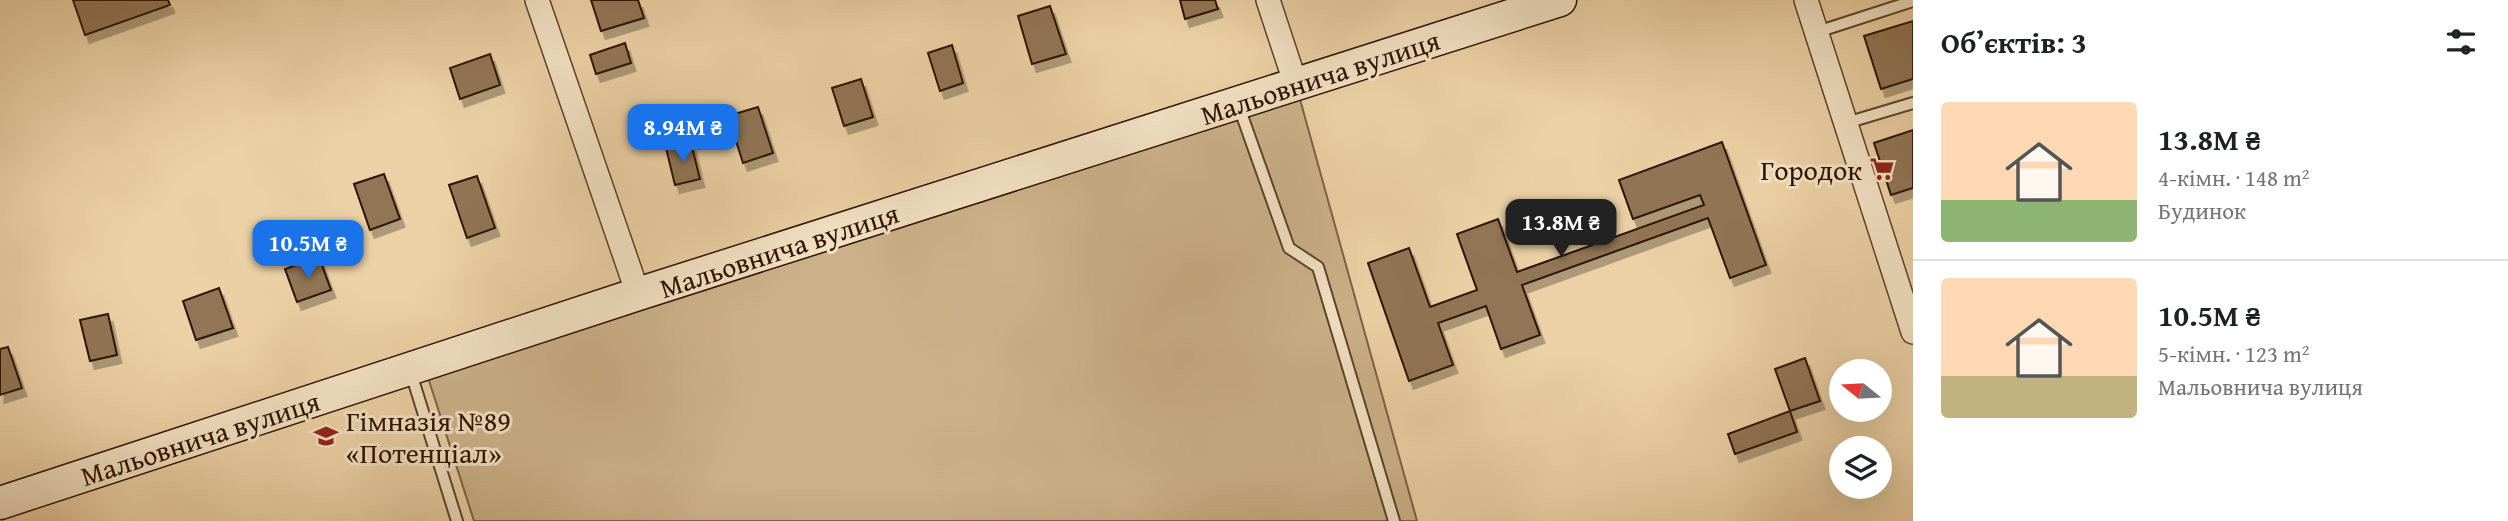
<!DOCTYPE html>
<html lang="uk">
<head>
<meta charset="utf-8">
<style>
	:root { --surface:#fff; --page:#f6f6f6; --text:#202124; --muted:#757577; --line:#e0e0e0; --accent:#1a73e8 }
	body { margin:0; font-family:"Gentium Book Plus",serif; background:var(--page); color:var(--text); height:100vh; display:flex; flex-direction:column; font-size:26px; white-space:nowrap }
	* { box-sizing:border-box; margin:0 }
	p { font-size:23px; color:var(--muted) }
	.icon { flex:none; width:38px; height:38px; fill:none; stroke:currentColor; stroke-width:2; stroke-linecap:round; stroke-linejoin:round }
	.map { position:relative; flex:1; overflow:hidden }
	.panel { display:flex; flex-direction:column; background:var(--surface); width:595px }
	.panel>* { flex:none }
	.needle { width:46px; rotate:288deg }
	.controls { position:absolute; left:1829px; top:359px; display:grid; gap:14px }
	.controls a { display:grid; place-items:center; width:63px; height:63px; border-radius:50%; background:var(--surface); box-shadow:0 7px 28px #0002; font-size:35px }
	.price { position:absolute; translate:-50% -60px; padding:0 16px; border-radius:14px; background:var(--accent); color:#fff; font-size:23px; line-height:46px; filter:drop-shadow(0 2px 4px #0008) }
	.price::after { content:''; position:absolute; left:50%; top:42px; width:21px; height:16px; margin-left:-10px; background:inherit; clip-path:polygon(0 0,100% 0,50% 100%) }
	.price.on { background:#222; color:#fff }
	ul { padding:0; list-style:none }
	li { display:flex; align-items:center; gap:21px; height:175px; padding:0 28px }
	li+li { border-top:2px solid var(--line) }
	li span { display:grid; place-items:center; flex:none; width:196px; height:140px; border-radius:7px; color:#555 }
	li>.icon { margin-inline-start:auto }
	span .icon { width:84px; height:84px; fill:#fffc; stroke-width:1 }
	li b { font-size:30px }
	h2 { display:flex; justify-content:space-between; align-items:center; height:84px; padding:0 28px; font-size:30px }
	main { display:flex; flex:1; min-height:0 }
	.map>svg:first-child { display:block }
</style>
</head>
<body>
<main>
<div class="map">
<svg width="1913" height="521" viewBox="0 0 1913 521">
	<defs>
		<filter id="shadow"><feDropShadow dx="4.5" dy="8" stdDeviation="0" flood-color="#0004"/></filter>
	</defs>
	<rect width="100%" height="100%" fill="#ebd1a5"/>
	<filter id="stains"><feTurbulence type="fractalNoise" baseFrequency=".00286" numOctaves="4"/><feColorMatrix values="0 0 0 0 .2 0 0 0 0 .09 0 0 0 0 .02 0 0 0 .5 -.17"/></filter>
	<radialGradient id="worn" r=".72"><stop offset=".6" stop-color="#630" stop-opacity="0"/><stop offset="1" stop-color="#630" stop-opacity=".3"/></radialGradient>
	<!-- green -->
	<polygon fill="#cbb189" stroke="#7d6244" stroke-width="2" points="1296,85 1417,521 474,521 424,365"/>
	<!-- building -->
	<g fill="#917556" stroke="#2f1200" stroke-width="2" filter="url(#shadow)">
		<polygon points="73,0 168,0 170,5 85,35"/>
		<polygon points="591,0 638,0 644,18 601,31"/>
		<polygon points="1180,0 1215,0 1218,9 1185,19"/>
		<polygon points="1050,6 1066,54 1032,64 1018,16"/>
		<polygon points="1913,21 1913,79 1881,89 1864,36"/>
		<polygon points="625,43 631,63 596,74 590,55"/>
		<polygon points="952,45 963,83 940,91 928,53"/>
		<polygon points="490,54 500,85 460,99 450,68"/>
		<polygon points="861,79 873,117 844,126 832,88"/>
		<polygon points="758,107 773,153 743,163 728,116"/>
		<polygon points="1913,130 1913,188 1891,195 1874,143"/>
		<polygon points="1722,142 1766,265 1730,278 1708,218 1522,285 1540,335 1501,349 1486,306 1438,323 1453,365 1409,381 1368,263 1409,248 1430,307 1477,290 1457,234 1498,219 1517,272 1704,205 1700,195 1633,219 1619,180"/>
		<polygon points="691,143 700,179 675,185 666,148"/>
		<polygon points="384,174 400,219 370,230 354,184"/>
		<polygon points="477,176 495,228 467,238 449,185"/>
		<polygon points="319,257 331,290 297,302 285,269"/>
		<polygon points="219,288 233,328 196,340 183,301"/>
		<polygon points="108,314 117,355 90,361 80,320"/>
		<polygon points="8,347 22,388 0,395 0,349"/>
		<polygon points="1805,358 1820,401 1790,411 1775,369"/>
		<polygon points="1790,411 1797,432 1735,454 1728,434"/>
	</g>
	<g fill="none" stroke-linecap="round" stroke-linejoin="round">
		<!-- lane casing -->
		<g stroke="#5e4229" stroke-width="14">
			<g id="lane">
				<polyline points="1817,32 1913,1"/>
				<polyline points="1239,107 1289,248 1318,267 1394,521"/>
				<polyline points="1846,123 1913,103"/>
				<polyline points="410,370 457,521"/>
			</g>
		</g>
		<!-- street casing -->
		<g stroke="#5e4229" stroke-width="26">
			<g id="street">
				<polyline points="537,0 638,294"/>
				<polyline points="1268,0 1296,85"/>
				<polyline points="1806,0 1913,332"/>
			</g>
		</g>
		<!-- secondary casing -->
		<g stroke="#2f1200" stroke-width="35">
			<polyline id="secondary" points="0,503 638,294 1560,0"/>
		</g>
		<!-- lane -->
		<use href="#lane" stroke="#f2e1c4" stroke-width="10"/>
		<!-- street -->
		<use href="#street" stroke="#f2e1c4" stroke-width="23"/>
		<!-- secondary -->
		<use href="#secondary" stroke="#f2e1c4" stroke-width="32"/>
	</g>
	<!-- icons -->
	<defs>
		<g id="supermarket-bare" transform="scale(1.89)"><path d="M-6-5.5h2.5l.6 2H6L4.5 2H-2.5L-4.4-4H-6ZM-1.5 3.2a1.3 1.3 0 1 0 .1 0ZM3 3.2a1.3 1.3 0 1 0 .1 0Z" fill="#8f2418" stroke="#f2e1c4" stroke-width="2.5" paint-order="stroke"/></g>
		<g id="school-bare" transform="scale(1.89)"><path d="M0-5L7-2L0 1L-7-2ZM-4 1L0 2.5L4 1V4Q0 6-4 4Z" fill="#8f2418" stroke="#f2e1c4" stroke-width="2.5" paint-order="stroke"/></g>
	</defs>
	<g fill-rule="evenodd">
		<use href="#supermarket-bare" x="1882" y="169"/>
		<use href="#school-bare" x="326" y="436"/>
	</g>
	<g text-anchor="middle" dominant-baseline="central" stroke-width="6" stroke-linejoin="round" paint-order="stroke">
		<!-- street labels -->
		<g font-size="28" fill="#2f1200" stroke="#f2e1c4">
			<text transform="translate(1320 77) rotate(-18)">Мальовнича вулиця</text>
			<text transform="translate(779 250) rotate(-18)">Мальовнича вулиця</text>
			<text transform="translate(200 438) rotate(-18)">Мальовнича вулиця</text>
		</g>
		<!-- poi labels -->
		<g font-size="28" fill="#2f1200" stroke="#f2e1c4" text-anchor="end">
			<text x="1862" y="169">Городок</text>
			<text x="346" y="420" text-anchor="start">Гімназія №89<tspan x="346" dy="32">«Потенціал»</tspan></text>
		</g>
	</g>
	<rect width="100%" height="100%" filter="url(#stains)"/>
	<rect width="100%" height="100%" fill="url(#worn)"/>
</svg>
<div class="controls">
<a><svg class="needle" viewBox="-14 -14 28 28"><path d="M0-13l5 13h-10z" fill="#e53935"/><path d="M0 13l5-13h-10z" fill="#757577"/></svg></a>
<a><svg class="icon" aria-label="layers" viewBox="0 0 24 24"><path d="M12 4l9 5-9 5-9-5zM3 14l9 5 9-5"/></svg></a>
</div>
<b class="price" style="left:683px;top:164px">8.94M ₴</b>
<b class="price on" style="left:1561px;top:259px">13.8M ₴</b>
<b class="price" style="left:308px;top:280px">10.5M ₴</b>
</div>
<section class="panel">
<h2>Об’єктів: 3<svg class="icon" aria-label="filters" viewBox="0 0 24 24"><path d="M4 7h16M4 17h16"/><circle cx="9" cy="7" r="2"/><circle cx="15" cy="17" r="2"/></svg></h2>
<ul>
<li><span style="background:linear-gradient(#ffd9b3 70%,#8fb573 0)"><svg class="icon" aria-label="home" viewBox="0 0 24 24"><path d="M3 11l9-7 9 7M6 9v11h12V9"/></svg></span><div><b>13.8M ₴</b><p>4-кімн. · 148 m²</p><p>Будинок</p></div></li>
<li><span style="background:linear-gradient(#ffd9b3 70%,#c2b280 0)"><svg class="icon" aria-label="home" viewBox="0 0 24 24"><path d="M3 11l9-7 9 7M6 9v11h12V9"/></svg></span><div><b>10.5M ₴</b><p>5-кімн. · 123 m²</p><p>Мальовнича вулиця</p></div></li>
</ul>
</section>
</main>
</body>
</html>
